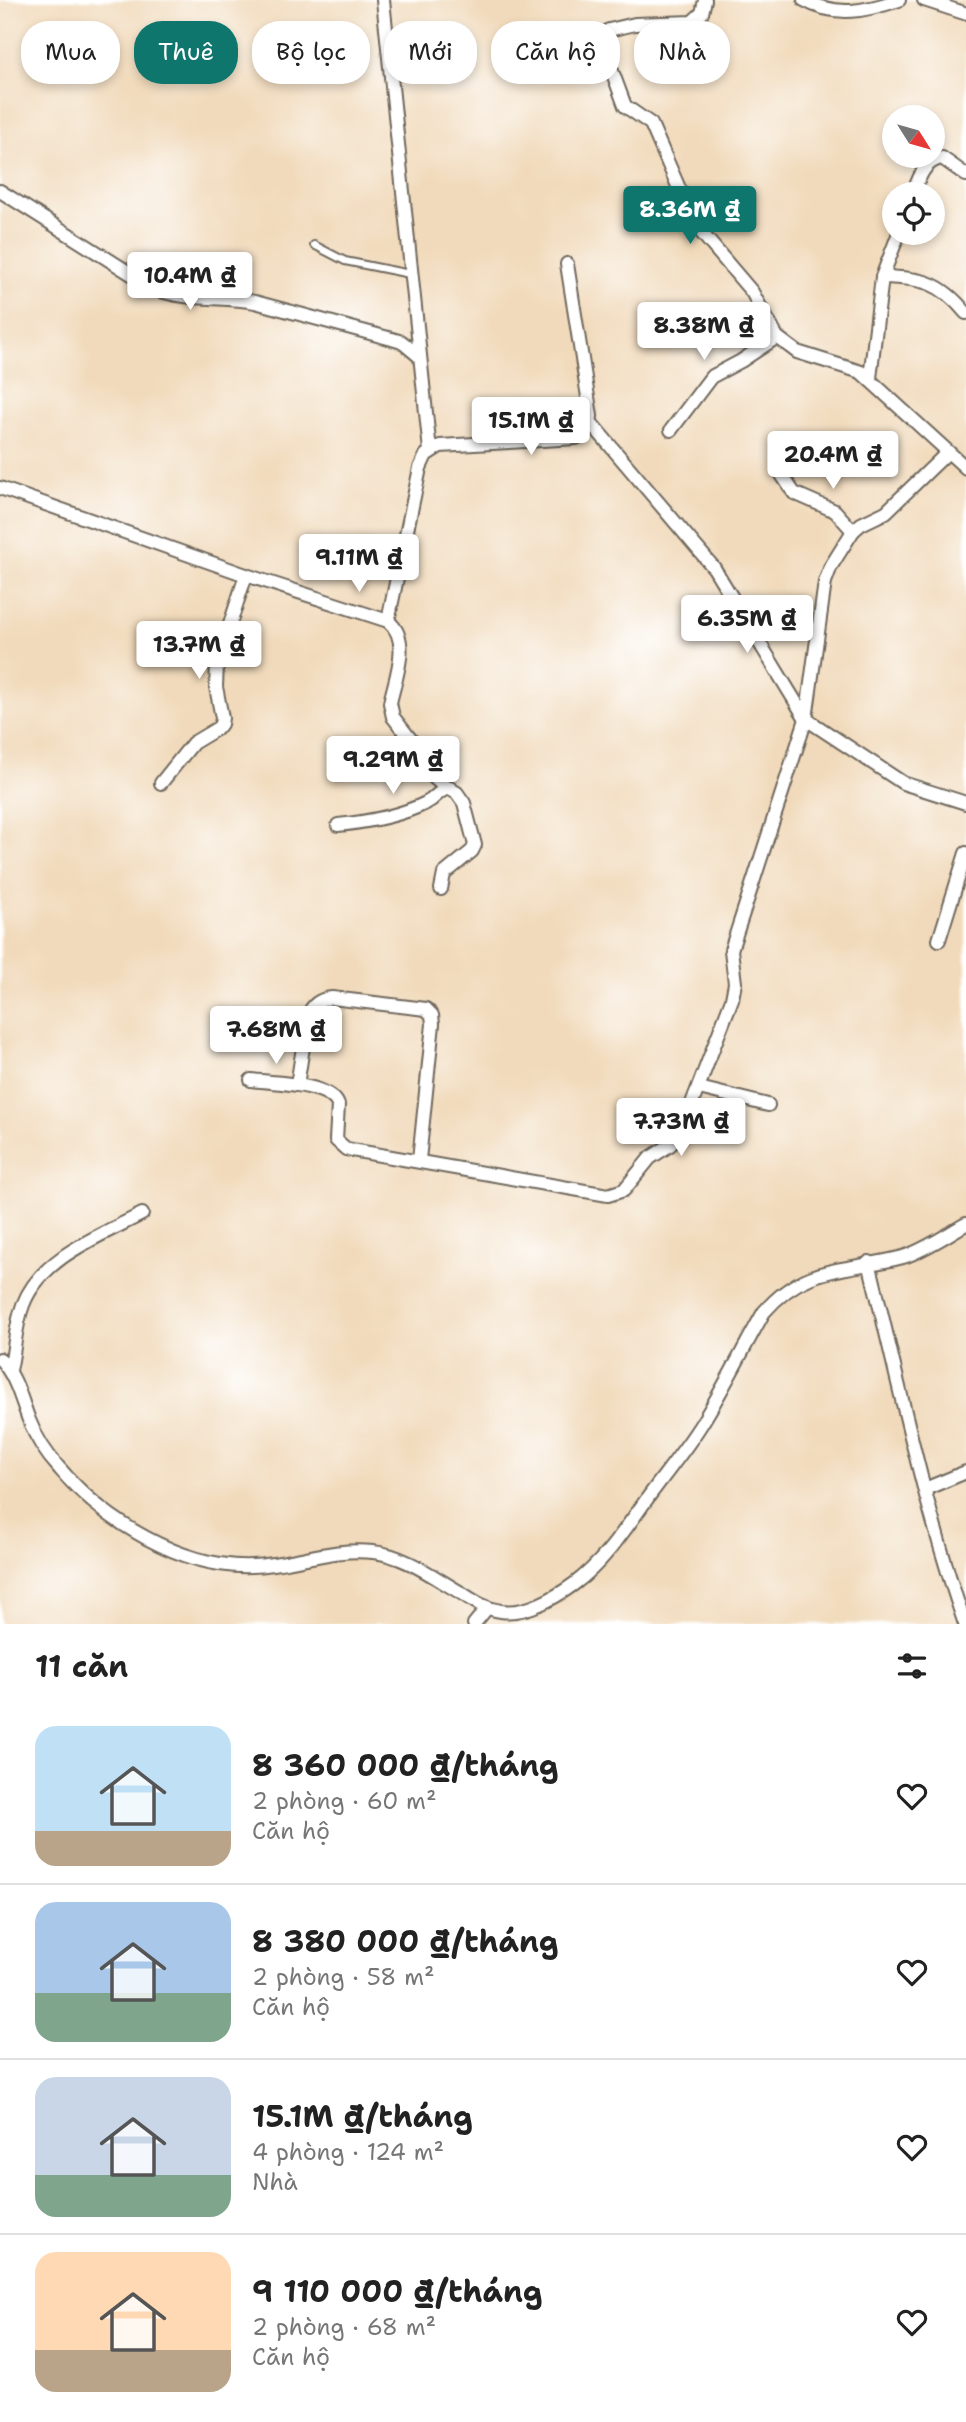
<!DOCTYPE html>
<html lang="vi">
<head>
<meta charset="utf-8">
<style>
	:root { --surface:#fff; --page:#f2f2f2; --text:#222; --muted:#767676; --line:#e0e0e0; --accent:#0f766e }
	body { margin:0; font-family:"Shantell Sans",sans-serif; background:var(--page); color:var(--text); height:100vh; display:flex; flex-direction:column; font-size:26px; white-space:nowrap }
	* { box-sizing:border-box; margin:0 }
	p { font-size:23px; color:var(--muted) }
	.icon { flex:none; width:38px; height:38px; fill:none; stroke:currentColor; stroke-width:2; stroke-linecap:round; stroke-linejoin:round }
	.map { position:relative; height:1624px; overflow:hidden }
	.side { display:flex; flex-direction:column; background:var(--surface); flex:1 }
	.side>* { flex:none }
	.banner { position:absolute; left:21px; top:21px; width:924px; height:63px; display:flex; gap:14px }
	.needle { width:46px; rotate:127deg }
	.fabs { position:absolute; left:882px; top:105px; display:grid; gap:14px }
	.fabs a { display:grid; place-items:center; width:63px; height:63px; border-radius:50%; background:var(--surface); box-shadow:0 4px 10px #0003; font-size:35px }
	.price { position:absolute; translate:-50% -60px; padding:0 16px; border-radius:7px; background:#fff; color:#222; font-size:23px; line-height:46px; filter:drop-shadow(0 2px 4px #0008) }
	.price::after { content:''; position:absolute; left:50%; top:42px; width:21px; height:16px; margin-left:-10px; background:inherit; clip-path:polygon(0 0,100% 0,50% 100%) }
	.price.on { background:var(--accent); color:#fff }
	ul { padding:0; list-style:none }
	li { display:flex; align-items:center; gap:21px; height:175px; padding:0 35px }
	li+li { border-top:2px solid var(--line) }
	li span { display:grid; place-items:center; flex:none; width:196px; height:140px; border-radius:21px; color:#555 }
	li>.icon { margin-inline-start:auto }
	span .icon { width:84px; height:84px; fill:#fffc; stroke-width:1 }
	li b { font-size:30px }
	h2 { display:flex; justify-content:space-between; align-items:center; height:84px; padding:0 35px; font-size:30px }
	.chip { padding:0 24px; border-radius:28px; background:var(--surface); box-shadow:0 4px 10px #0003; font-size:24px; line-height:63px }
	.chip.on { background:var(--accent); color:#fff }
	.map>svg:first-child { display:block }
</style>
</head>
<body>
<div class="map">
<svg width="966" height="1624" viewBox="0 0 966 1624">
	<rect width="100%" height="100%" fill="#fff"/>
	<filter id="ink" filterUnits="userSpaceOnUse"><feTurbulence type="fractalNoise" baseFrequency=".0143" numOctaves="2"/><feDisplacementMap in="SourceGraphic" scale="14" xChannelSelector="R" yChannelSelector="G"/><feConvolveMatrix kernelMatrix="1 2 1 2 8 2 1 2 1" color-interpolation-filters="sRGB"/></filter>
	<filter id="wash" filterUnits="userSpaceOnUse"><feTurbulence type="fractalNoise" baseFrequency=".00686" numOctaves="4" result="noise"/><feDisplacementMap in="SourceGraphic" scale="28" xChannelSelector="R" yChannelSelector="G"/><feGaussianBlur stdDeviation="1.57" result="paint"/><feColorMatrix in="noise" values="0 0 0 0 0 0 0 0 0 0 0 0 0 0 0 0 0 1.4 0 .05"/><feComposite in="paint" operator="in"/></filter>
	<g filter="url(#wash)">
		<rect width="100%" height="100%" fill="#f1dabb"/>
	</g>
	<g filter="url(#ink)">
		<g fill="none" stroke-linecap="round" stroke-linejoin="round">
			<!-- service casing -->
			<g stroke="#70685d" stroke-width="10">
				<polyline id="service" points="314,245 345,261 410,274"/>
			</g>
			<!-- minor casing -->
			<g stroke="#70685d" stroke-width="16">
				<g id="minor">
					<polyline points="383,0 430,451"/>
					<polyline points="705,0 702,13 692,22 635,24 609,30 603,34 601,41 625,106 651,124 695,225 752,292 777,337 797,352 861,372 966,468"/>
					<path d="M804,0C836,18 866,11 899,0"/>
					<polyline points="924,0 964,13"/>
					<path d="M0,191L155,289C186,301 222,296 255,302L392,339L402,342L420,357"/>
					<path d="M913,194C919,178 923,162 942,158L966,175"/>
					<path d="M882,277C921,278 940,281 966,313"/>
					<polyline points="870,378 882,277 899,233"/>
					<polyline points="591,423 714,568 806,719 903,783 966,803"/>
					<polyline points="671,430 711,377 741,361 777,337"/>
					<polyline points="782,475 794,493 835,511 853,531"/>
					<path d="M0,488L246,575L388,621C412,640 395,678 390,703L393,717L415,745L431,775L440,783L457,793L464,803L475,845L472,851L444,874L441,889"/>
					<path d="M388,621L420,468L426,455L440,446L576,438C587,434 590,427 591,416L567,264"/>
					<polyline points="161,783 193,743 218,728 221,724 222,718 216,687 217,664 246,575"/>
					<path d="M338,825C367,822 400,816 426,803C437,798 436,791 450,788"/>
					<polyline points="939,940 966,853"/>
					<path d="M251,1080C273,1083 330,1083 338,1105L336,1140L346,1149L608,1195L624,1190L650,1158L670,1145L681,1132L732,999L735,983L731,950L806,719L825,582L831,566L853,531L861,524L886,512L948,452"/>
					<path d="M297,1085L308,1016C312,1005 320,999 332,998L426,1009L432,1015L433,1024L419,1160"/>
					<polyline points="699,1088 768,1105"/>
					<path d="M869,1262C899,1383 924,1507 965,1624"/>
					<path d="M0,1359C16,1376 21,1399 29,1420C36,1438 47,1455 60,1469C104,1521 183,1569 252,1566C293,1565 331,1547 373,1552C405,1555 435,1578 463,1594C475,1602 486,1609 501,1611C525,1615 555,1598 574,1584C606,1561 629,1523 652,1492C669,1469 687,1447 702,1423C724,1388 743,1349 764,1312C806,1263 847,1272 903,1257C925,1250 946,1235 966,1224"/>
					<path d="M10,1370C15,1349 15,1326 23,1305C41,1257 100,1236 142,1214"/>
					<polyline points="925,1489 966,1472"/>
					<polyline points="474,1624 487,1608"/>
				</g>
			</g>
			<!-- service -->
			<use href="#service" stroke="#fff" stroke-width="6"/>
			<!-- minor -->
			<use href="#minor" stroke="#fff" stroke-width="12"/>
		</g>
	</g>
</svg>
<div class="fabs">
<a><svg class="needle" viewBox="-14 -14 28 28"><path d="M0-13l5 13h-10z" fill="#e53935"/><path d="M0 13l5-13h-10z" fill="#767676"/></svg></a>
<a><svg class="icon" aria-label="locate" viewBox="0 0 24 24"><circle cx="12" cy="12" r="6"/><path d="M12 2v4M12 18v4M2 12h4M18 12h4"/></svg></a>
</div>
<b class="price on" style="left:690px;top:246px">8.36M ₫</b>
<b class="price" style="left:190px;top:312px">10.4M ₫</b>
<b class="price" style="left:704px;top:362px">8.38M ₫</b>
<b class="price" style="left:531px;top:457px">15.1M ₫</b>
<b class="price" style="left:833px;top:491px">20.4M ₫</b>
<b class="price" style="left:359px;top:594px">9.11M ₫</b>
<b class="price" style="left:747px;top:655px">6.35M ₫</b>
<b class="price" style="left:199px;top:681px">13.7M ₫</b>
<b class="price" style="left:393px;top:796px">9.29M ₫</b>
<b class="price" style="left:276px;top:1066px">7.68M ₫</b>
<b class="price" style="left:681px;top:1158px">7.73M ₫</b>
<div class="banner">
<a class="chip">Mua</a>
<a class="chip on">Thuê</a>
<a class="chip">Bộ lọc</a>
<a class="chip">Mới</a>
<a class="chip">Căn hộ</a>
<a class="chip">Nhà</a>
</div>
</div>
<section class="side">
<h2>11 căn<svg class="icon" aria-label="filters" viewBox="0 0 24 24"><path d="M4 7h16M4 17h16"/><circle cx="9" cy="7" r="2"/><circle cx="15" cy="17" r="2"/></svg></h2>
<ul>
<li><span style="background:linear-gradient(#bfe0f5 75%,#b9a48a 0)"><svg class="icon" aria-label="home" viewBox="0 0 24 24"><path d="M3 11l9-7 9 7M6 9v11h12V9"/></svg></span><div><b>8 360 000 ₫/tháng</b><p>2 phòng · 60 m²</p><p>Căn hộ</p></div><svg class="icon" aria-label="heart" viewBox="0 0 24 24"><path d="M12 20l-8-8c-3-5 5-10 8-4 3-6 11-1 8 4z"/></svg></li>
<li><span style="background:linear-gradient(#a9c7e8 65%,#7fa58c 0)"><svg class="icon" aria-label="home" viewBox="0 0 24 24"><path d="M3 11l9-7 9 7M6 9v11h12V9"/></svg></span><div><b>8 380 000 ₫/tháng</b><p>2 phòng · 58 m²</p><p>Căn hộ</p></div><svg class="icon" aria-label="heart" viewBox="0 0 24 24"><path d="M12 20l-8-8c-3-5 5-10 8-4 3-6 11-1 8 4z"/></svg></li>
<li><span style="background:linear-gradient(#c9d6e8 70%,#7fa58c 0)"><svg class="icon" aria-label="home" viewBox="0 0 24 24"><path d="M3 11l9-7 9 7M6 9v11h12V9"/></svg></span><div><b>15.1M ₫/tháng</b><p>4 phòng · 124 m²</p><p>Nhà</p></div><svg class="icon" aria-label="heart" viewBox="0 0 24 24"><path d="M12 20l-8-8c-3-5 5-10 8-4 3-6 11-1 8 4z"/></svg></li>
<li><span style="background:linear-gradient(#ffd9b3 70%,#b9a48a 0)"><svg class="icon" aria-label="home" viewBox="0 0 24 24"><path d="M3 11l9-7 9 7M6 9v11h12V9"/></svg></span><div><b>9 110 000 ₫/tháng</b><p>2 phòng · 68 m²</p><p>Căn hộ</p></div><svg class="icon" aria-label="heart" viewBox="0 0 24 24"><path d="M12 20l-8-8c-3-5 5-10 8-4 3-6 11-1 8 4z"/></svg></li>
</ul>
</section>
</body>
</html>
